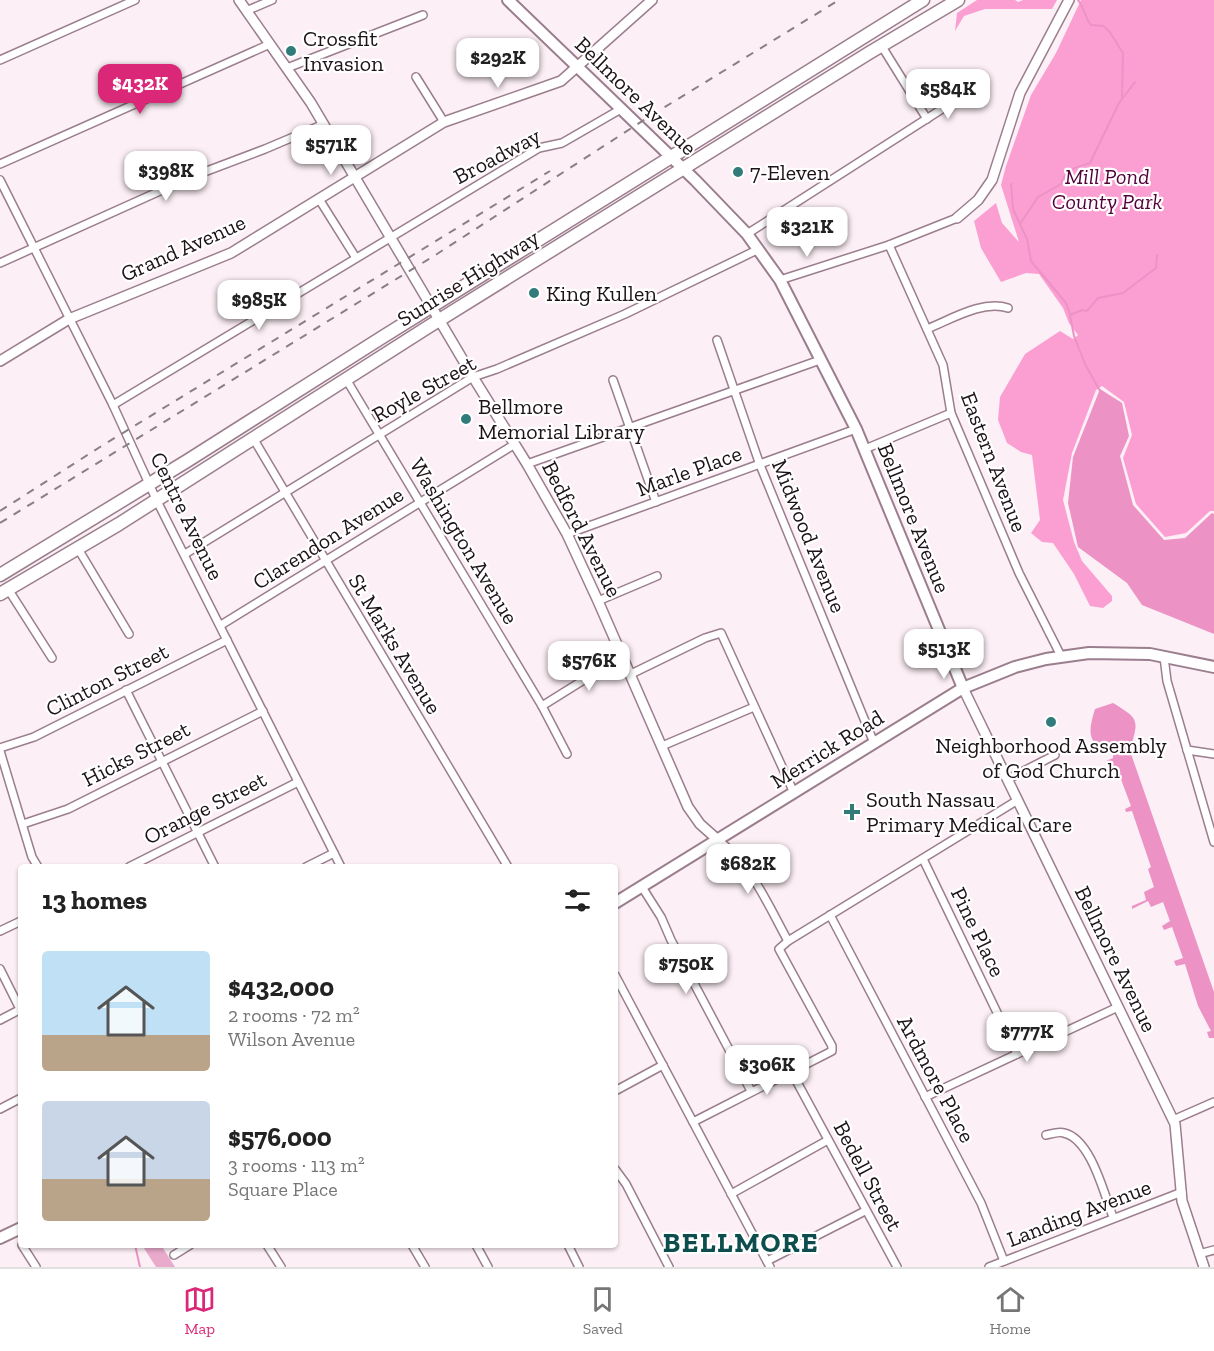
<!DOCTYPE html>
<html lang="en">
<head>
<meta charset="utf-8">
<style>
	:root { --surface:#fff; --page:#f6f6f6; --text:#222; --muted:#767676; --line:#e0e0e0; --accent:#db2777 }
	body { margin:0; font-family:"Zilla Slab",serif; background:var(--page); color:var(--text); height:100vh; display:flex; flex-direction:column; font-size:22px; white-space:nowrap }
	* { box-sizing:border-box; margin:0 }
	p { font-size:20px; color:var(--muted) }
	.icon { flex:none; width:33px; height:33px; fill:none; stroke:currentColor; stroke-width:2; stroke-linecap:round; stroke-linejoin:round }
	.map { position:relative; flex:1; overflow:hidden }
	.details { position:absolute; left:18px; top:864px; width:600px; height:384px; display:flex; flex-direction:column; background:var(--surface); border-radius:6px; box-shadow:0 2px 4px #0004 }
	.details>* { flex:none }
	.price { position:absolute; translate:-50% -51px; padding:0 14px; border-radius:12px; background:#fff; color:#222; font-size:20px; line-height:39px; filter:drop-shadow(0 2px 3px #0008) }
	.price::after { content:''; position:absolute; left:50%; top:36px; width:18px; height:14px; margin-left:-9px; background:inherit; clip-path:polygon(0 0,100% 0,50% 100%) }
	.price.on { background:var(--accent); color:#fff }
	ul { padding:0; list-style:none }
	li { display:flex; align-items:center; gap:18px; height:150px; padding:0 24px }
	li span { display:grid; place-items:center; flex:none; width:168px; height:120px; border-radius:6px; color:#555 }
	li>.icon { margin-inline-start:auto }
	span .icon { width:72px; height:72px; fill:#fffc; stroke-width:1 }
	li b { font-size:26px }
	h2 { display:flex; justify-content:space-between; align-items:center; height:72px; padding:0 24px; font-size:26px }
	.dock { display:flex; justify-content:space-around; align-items:center; height:84px; border-top:2px solid var(--line); background:var(--surface); font-size:16px; color:var(--muted) }
	.dock a { display:grid; justify-items:center; gap:3px }
	.dock .on { color:var(--accent) }
	.map>svg:first-child { display:block }
</style>
</head>
<body>
<div class="map">
<svg width="1214" height="1267" viewBox="0 0 1214 1267">
	<rect width="100%" height="100%" fill="#fceff5"/>
	<!-- green -->
	<polygon fill="#e9aacc" points="142,1245 161,1245 175,1267 156,1267"/>
	<!-- forest -->
	<g fill="#fb9fd3">
		<polygon points="977,0 1015,0 1018,2 1023,0 1057,0 1052,9 985,9 964,16 955,31 957,13"/>
		<polygon points="1081,0 1214,0 1214,511 1210,511 1186,533 1165,537 1136,504 1123,458 1132,435 1124,402 1102,386 1096,390 1072,453 1063,500 1074,542 1082,561 1112,596 1112,601 1103,608 1090,606 1074,574 1053,543 1042,542 1031,533 1040,520 1032,455 1021,452 1007,443 998,420 1000,397 1025,354 1060,331 1073,339 1078,335 1069,323 1063,308 1039,274 1026,273 1001,282 981,248 974,221 996,203 1002,223 1019,242 1001,185 1006,166 1031,95 1056,53"/>
	</g>
	<!-- water -->
	<g fill="#ec92c5">
		<polygon points="1100,389 1122,403 1129,436 1120,456 1133,505 1164,540 1185,538 1212,513 1214,514 1214,634 1142,605 1127,583 1078,547 1068,503 1073,457"/>
		<path d="M1113,703C1141,720 1138,720 1130,751L1214,992V1038H1209L1207,1032L1211,1031L1198,1006L1185,964L1176,966L1174,961L1183,958L1172,927L1164,930L1162,926L1170,921L1163,902L1151,907L1148,901L1132,909V906L1146,900L1144,892L1154,887L1148,869L1151,867L1132,811L1126,812L1125,809L1131,806L1116,766L1109,768L1106,761L1113,758V754C1086,744 1088,732 1095,709Z"/>
	</g>
	<g fill="none" stroke-linecap="round" stroke-linejoin="round">
		<!-- stream -->
		<g stroke="#ec92c5" stroke-width="2">
			<path d="M1078,0C1084,7 1085,18 1091,25L1103,26L1109,31L1123,53L1122,98"/>
			<polyline points="1011,184 1013,209 1027,239 1031,261 1066,303 1070,314"/>
			<path d="M1020,224L1038,197L1061,184C1065,169 1077,167 1090,163L1119,103L1135,82"/>
			<polyline points="1100,391 1085,364 1074,336 1070,315 1082,310 1087,311 1098,298 1123,293 1156,268 1157,255"/>
			<polyline points="135,1245 140,1267"/>
		</g>
		<!-- minor casing -->
		<g stroke="#9b7e8d" stroke-width="10">
			<g id="minor">
				<polyline points="246,11 272,0"/>
				<polyline points="881,45 927,119"/>
				<polyline points="0,60 135,0"/>
				<polyline points="287,68 423,15"/>
				<polyline points="416,77 444,122"/>
				<polyline points="0,164 270,44"/>
				<polyline points="0,180 113,405 156,499 341,867"/>
				<polyline points="319,199 356,258"/>
				<polyline points="747,234 956,100"/>
				<polyline points="889,245 943,365 951,413 1019,573 1061,656"/>
				<polyline points="0,263 191,177 265,149 324,124"/>
				<polyline points="780,280 889,245 957,218"/>
				<path d="M927,329C952,319 982,300 1008,308"/>
				<polyline points="717,340 760,465 874,743"/>
				<polyline points="346,379 542,706 567,754"/>
				<polyline points="613,380 656,502"/>
				<polyline points="113,405 539,148 562,143 621,109"/>
				<polyline points="253,438 508,867"/>
				<polyline points="865,449 951,413"/>
				<polyline points="527,464 820,360"/>
				<polyline points="567,534 856,429"/>
				<polyline points="77,547 129,634"/>
				<polyline points="185,554 473,377 497,369 625,314 759,249"/>
				<polyline points="8,589 52,658"/>
				<polyline points="598,601 657,576"/>
				<polyline points="221,625 515,444"/>
				<polyline points="1164,657 1167,681 1214,842"/>
				<polyline points="631,674 705,638 721,633 794,793"/>
				<polyline points="126,690 215,867"/>
				<polyline points="542,706 622,656"/>
				<polyline points="662,746 754,707"/>
				<polyline points="0,748 34,737 227,640"/>
				<polyline points="1187,750 1214,754"/>
				<polyline points="0,751 32,857 38,867"/>
				<polyline points="1008,779 1055,755"/>
				<polyline points="23,824 68,809 263,711"/>
				<path d="M718,840C752,865 768,905 788,941"/>
				<polyline points="923,859 1017,1054"/>
				<polyline points="129,867 298,782"/>
				<polyline points="306,867 334,853"/>
				<polyline points="642,887 661,917 671,940 751,1091"/>
				<polyline points="830,915 981,1203 1004,1261"/>
				<polyline points="0,931 21,921"/>
				<polyline points="0,969 21,1011"/>
				<polyline points="615,975 770,1267"/>
				<polyline points="0,1020 21,1009"/>
				<polyline points="791,1071 897,1267"/>
				<polyline points="615,1091 663,1065"/>
				<polyline points="925,1097 1118,1007"/>
				<polyline points="0,1109 21,1098"/>
				<polyline points="1173,1120 1214,1102"/>
				<polyline points="693,1122 832,1051 832,1046 779,949 788,941 1018,800"/>
				<path d="M1046,1135C1051,1134 1059,1131 1064,1133C1091,1139 1104,1194 1113,1217"/>
				<polyline points="615,1169 626,1184 669,1267"/>
				<polyline points="731,1194 828,1140"/>
				<polyline points="22,1245 36,1267"/>
				<polyline points="267,1245 281,1267"/>
				<polyline points="412,1245 425,1267"/>
				<polyline points="476,1245 488,1267"/>
				<polyline points="568,1245 579,1267"/>
				<polyline points="1199,1254 1214,1250"/>
				<polyline points="174,1255 190,1245"/>
				<polyline points="767,1261 865,1211"/>
				<polyline points="989,1267 1182,1192"/>
			</g>
		</g>
		<!-- tertiary casing -->
		<g stroke="#9b7e8d" stroke-width="12">
			<g id="tertiary">
				<polyline points="239,0 311,103 473,377 527,464 567,534 598,601 688,807 700,824 718,840"/>
				<polyline points="957,218 978,200 992,180 1020,93 1069,0"/>
				<polyline points="0,361 69,319 231,253 444,122 561,81 652,0"/>
				<polyline points="963,688 1175,1124 1182,1201 1204,1267"/>
			</g>
		</g>
		<!-- secondary casing -->
		<g stroke="#9b7e8d" stroke-width="14">
			<polyline id="secondary" points="508,0 695,180 747,234 780,280 856,429 963,688"/>
		</g>
		<!-- primary casing -->
		<g stroke="#9b7e8d" stroke-width="14">
			<g id="primary">
				<polyline points="615,903 963,688 1015,667 1046,659 1089,653 1150,654 1214,667"/>
				<polyline points="0,1238 21,1228"/>
			</g>
		</g>
		<!-- trunk casing -->
		<g stroke="#9b7e8d" stroke-width="15">
			<g id="trunk">
				<polyline points="0,575 187,461 381,338 923,0"/>
				<polyline points="0,594 119,524 428,327 869,53 958,0"/>
			</g>
		</g>
		<!-- minor -->
		<use href="#minor" stroke="#fff" stroke-width="7"/>
		<!-- tertiary -->
		<use href="#tertiary" stroke="#fff" stroke-width="9"/>
		<!-- secondary -->
		<use href="#secondary" stroke="#fff" stroke-width="10"/>
		<!-- primary -->
		<use href="#primary" stroke="#fff" stroke-width="10"/>
		<!-- trunk -->
		<use href="#trunk" stroke="#fff" stroke-width="12"/>
		<!-- rail -->
		<g stroke="#8b7f85" stroke-width="2" stroke-dasharray="8 8" stroke-linecap="butt">
			<polyline points="0,511 100,447 550,171"/>
			<polyline points="0,523 437,254 647,118 839,0"/>
		</g>
	</g>
	<!-- markers -->
	<g fill="#327b7b" stroke="#fff" stroke-width="2">
		<circle cx="291" cy="51" r="6"/>
		<circle cx="738" cy="172" r="6"/>
		<circle cx="534" cy="293" r="6"/>
		<circle cx="466" cy="419" r="6"/>
		<circle cx="1051" cy="722" r="6"/>
		<path d="M849 803h6v6h6v6h-6v6h-6v-6h-6v-6h6z"/>
	</g>
	<g text-anchor="middle" dominant-baseline="central" stroke-width="4.5" stroke-linejoin="round" paint-order="stroke">
		<!-- poi labels -->
		<g font-size="22" fill="#1c1217" stroke="#fff" text-anchor="start">
			<text x="303" y="38">Crossfit<tspan x="303" dy="25">Invasion</tspan></text>
			<text x="750" y="172">7-Eleven</text>
			<text x="546" y="293">King Kullen</text>
			<text x="478" y="406">Bellmore<tspan x="478" dy="25">Memorial Library</tspan></text>
			<text x="1051" y="745" text-anchor="middle">Neighborhood Assembly<tspan x="1051" dy="25">of God Church</tspan></text>
			<text x="866" y="799">South Nassau<tspan x="866" dy="25">Primary Medical Care</tspan></text>
		</g>
		<!-- street labels -->
		<g font-size="22" fill="#1c1217" stroke="#fff">
			<text transform="translate(636 96) rotate(44)">Bellmore Avenue</text>
			<text transform="translate(497 156) rotate(-28)">Broadway</text>
			<text transform="translate(183 248) rotate(-24)">Grand Avenue</text>
			<text transform="translate(468 278) rotate(-32)">Sunrise Highway</text>
			<text transform="translate(424 389) rotate(-29)">Royle Street</text>
			<text transform="translate(994 462) rotate(69)">Eastern Avenue</text>
			<text transform="translate(689 471) rotate(-20)">Marle Place</text>
			<text transform="translate(187 516) rotate(64)">Centre Avenue</text>
			<text transform="translate(914 518) rotate(68)">Bellmore Avenue</text>
			<text transform="translate(582 529) rotate(63)">Bedford Avenue</text>
			<text transform="translate(809 536) rotate(68)">Midwood Avenue</text>
			<text transform="translate(328 538) rotate(-32)">Clarendon Avenue</text>
			<text transform="translate(464 541) rotate(59)">Washington Avenue</text>
			<text transform="translate(395 644) rotate(59)">St Marks Avenue</text>
			<text transform="translate(107 680) rotate(-27)">Clinton Street</text>
			<text transform="translate(827 749) rotate(-32)">Merrick Road</text>
			<text transform="translate(136 754) rotate(-27)">Hicks Street</text>
			<text transform="translate(205 808) rotate(-27)">Orange Street</text>
			<text transform="translate(978 932) rotate(64)">Pine Place</text>
			<text transform="translate(1116 959) rotate(64)">Bellmore Avenue</text>
			<text transform="translate(936 1079) rotate(62)">Ardmore Place</text>
			<text transform="translate(868 1176) rotate(62)">Bedell Street</text>
			<text transform="translate(1079 1213) rotate(-21)">Landing Avenue</text>
		</g>
		<!-- park labels -->
		<g font-size="22" font-style="italic" fill="#53013a" stroke="#fff">
			<text x="1107" y="176">Mill Pond<tspan x="1107" dy="25">County Park</tspan></text>
		</g>
		<!-- district labels -->
		<g font-size="28" font-weight="bold" letter-spacing="1.5" fill="#0e4d4d" stroke="#fff">
			<text x="741" y="1242">BELLMORE</text>
		</g>
	</g>
</svg>
<b class="price" style="left:498px;top:89px">$292K</b>
<b class="price on" style="left:140px;top:115px">$432K</b>
<b class="price" style="left:948px;top:120px">$584K</b>
<b class="price" style="left:331px;top:176px">$571K</b>
<b class="price" style="left:166px;top:202px">$398K</b>
<b class="price" style="left:807px;top:258px">$321K</b>
<b class="price" style="left:259px;top:331px">$985K</b>
<b class="price" style="left:944px;top:680px">$513K</b>
<b class="price" style="left:589px;top:692px">$576K</b>
<b class="price" style="left:748px;top:895px">$682K</b>
<b class="price" style="left:686px;top:995px">$750K</b>
<b class="price" style="left:1027px;top:1063px">$777K</b>
<b class="price" style="left:767px;top:1096px">$306K</b>
<section class="details">
<h2>13 homes<svg class="icon" aria-label="filters" viewBox="0 0 24 24"><path d="M4 7h16M4 17h16"/><circle cx="9" cy="7" r="2"/><circle cx="15" cy="17" r="2"/></svg></h2>
<ul>
<li><span style="background:linear-gradient(#bfe0f5 70%,#b9a48a 0)"><svg class="icon" aria-label="home" viewBox="0 0 24 24"><path d="M3 11l9-7 9 7M6 9v11h12V9"/></svg></span><div><b>$432,000</b><p>2 rooms · 72 m²</p><p>Wilson Avenue</p></div></li>
<li><span style="background:linear-gradient(#c9d6e8 65%,#b9a48a 0)"><svg class="icon" aria-label="home" viewBox="0 0 24 24"><path d="M3 11l9-7 9 7M6 9v11h12V9"/></svg></span><div><b>$576,000</b><p>3 rooms · 113 m²</p><p>Square Place</p></div></li>
</ul>
</section>
</div>
<nav class="dock">
<a class="on"><svg class="icon" aria-label="map" viewBox="0 0 24 24"><path d="M3 6l6-2 6 2 6-2v14l-6 2-6-2-6 2zM9 4v14M15 6v14"/></svg>Map</a>
<a><svg class="icon" aria-label="saved" viewBox="0 0 24 24"><path d="M7 4h10v16l-5-4-5 4z"/></svg>Saved</a>
<a><svg class="icon" aria-label="home" viewBox="0 0 24 24"><path d="M3 11l9-7 9 7M6 9v11h12V9"/></svg>Home</a>
</nav>
</body>
</html>
